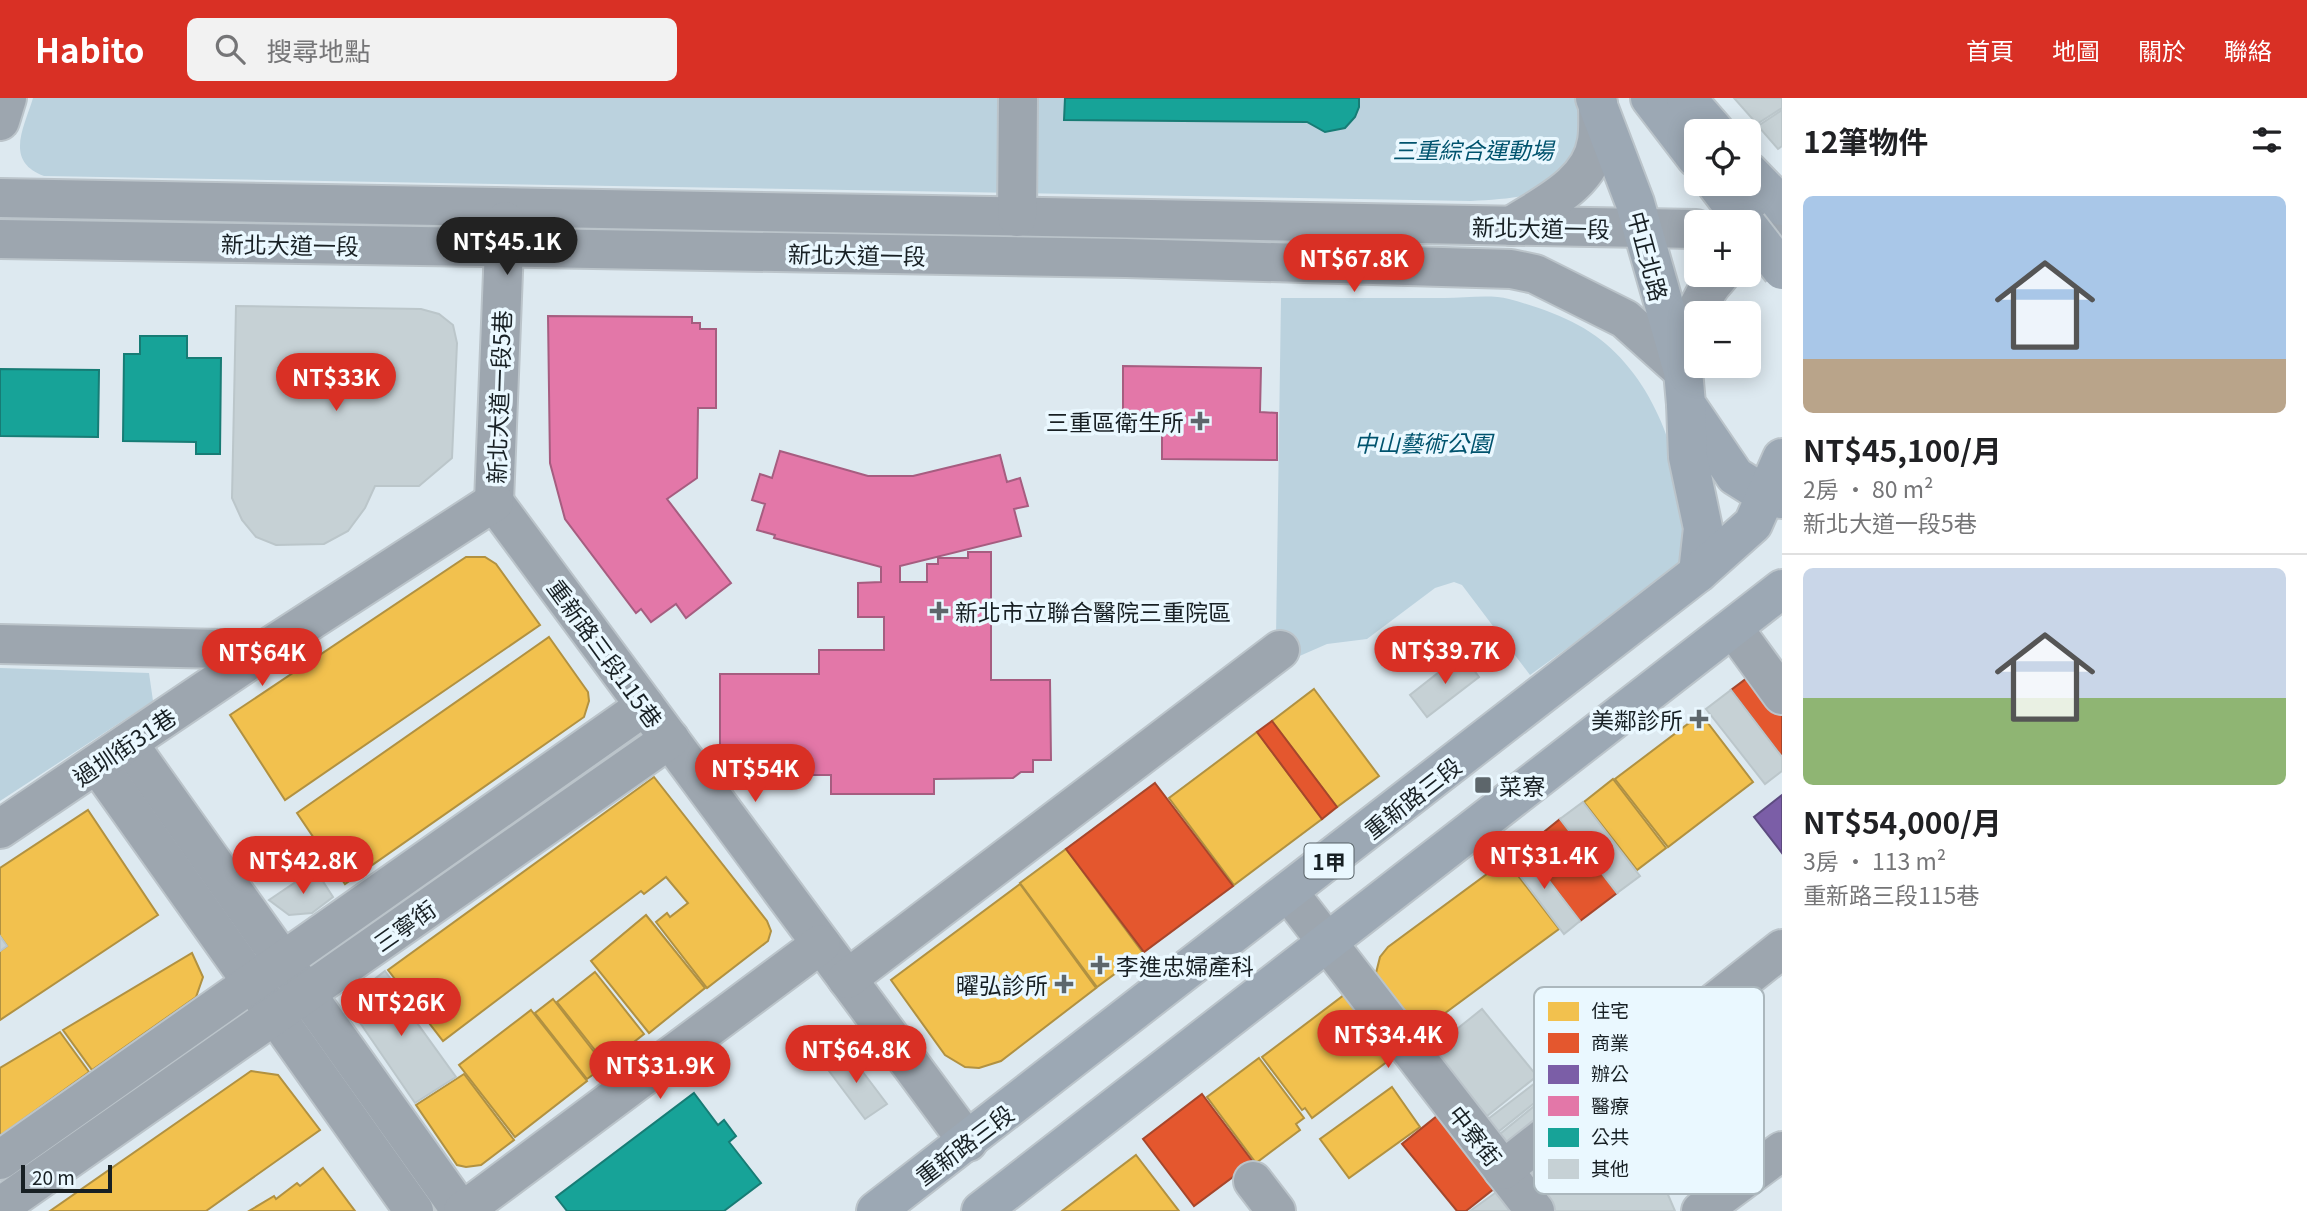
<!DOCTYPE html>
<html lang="zh-TW">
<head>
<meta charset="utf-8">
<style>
	:root { --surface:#fff; --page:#f2f2f2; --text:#202124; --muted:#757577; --line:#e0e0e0; --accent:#d93025 }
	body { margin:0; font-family:Georgia,"Noto Sans TC",serif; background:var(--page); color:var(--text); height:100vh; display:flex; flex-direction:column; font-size:26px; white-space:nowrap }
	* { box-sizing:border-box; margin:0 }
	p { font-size:23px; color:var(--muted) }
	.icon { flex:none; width:38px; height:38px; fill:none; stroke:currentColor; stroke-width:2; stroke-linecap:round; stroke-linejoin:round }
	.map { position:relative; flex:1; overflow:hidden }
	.drawer { display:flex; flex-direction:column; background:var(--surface); width:525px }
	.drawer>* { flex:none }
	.buttons { position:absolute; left:1684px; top:21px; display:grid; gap:14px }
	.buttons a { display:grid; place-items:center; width:77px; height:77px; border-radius:10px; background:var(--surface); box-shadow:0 4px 18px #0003; font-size:35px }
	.scale { position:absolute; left:21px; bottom:18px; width:91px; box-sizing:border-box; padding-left:7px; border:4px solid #182024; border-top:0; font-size:19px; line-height:24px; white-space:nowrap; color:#182024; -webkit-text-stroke:5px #eaf8ff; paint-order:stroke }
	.price { position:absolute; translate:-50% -60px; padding:0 16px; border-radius:24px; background:var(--accent); color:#fff; font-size:23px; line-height:46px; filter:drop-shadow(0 2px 4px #0008) }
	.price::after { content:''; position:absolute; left:50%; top:42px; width:21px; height:16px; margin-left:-10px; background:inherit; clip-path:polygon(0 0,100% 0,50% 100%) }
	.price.active { background:#222; color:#fff }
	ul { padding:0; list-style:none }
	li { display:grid; align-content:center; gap:14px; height:371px; padding:0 21px }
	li+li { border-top:2px solid var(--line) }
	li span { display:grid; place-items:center; height:217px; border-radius:10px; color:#555 }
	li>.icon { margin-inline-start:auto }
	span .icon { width:126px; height:126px; fill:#fffc; stroke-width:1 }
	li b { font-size:30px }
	h2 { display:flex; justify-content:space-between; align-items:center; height:84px; padding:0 21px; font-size:30px }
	header { display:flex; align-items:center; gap:42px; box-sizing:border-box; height:98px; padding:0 35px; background:var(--accent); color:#fff }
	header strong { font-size:33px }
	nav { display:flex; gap:38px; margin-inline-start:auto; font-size:24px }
	.search { width:490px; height:63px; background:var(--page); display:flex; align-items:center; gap:18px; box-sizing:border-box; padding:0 24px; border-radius:10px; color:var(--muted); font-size:26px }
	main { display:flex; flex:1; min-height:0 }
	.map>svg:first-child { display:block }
</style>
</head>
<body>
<header>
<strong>Habito</strong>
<div class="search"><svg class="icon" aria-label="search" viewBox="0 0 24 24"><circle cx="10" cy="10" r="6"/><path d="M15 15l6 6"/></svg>搜尋地點</div>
<nav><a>首頁</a><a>地圖</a><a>關於</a><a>聯絡</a></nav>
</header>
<main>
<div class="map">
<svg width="1782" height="1113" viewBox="0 0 1782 1113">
	<rect width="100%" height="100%" fill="#dde9f0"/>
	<!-- green -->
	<g fill="#bbd2de">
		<path d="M33,0H1575C1582,12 1582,30 1579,43C1567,100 1518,100 1471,103L44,78C4,63 24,30 33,0Z"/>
		<path d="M1281,200C1336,200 1390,200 1445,200C1465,200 1490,196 1509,201C1531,207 1558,216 1578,227C1659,270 1691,381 1684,466L1530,577L1462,487L1454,484L1435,490L1367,541L1327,546L1295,560L1276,539Z"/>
		<polygon points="0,570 149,575 153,603 0,703"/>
	</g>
	<!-- homes -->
	<g fill="#f2c14e" stroke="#b19141" stroke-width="2">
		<polygon points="466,459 485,459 496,466 540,527 285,702 230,617"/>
		<polygon points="549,539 588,594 589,603 584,619 345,786 297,715"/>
		<polygon points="1314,591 1379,678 1337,709 1272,623"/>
		<polygon points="1701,616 1753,684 1668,749 1615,681"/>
		<polygon points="1257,634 1322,721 1234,787 1169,700"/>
		<polygon points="654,679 767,823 771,833 768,843 707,890 656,824 667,815 670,819 688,805 666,779 644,796 641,793 443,943 388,872"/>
		<polygon points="1613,681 1666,750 1637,772 1584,704"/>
		<polygon points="88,712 158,817 0,922 0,853 7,848 0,838 0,770"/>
		<polygon points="1066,751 1143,855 1097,889 1020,785"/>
		<polygon points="1506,762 1559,831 1433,924 1413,925 1379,882 1376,875 1380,859 1388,849"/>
		<polygon points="1020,786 1096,890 1001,963 979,970 965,969 945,957 891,882"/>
		<polygon points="646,817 705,890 649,935 591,863"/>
		<polygon points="192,855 203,879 196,899 92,972 63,932"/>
		<polygon points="595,874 644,936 606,966 557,904"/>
		<polygon points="1344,897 1392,960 1312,1020 1305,1010 1302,1012 1262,959"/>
		<polygon points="553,901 605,968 587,981 535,915"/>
		<polygon points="531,912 587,983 515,1039 459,967"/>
		<polygon points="60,934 89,974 0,1038 0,970"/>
		<polygon points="1259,960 1304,1020 1296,1026 1300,1032 1256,1065 1207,999"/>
		<polygon points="251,973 278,977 320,1032 206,1113 50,1113"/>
		<polygon points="464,976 514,1042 481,1067 466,1069 457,1067 416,1007"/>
		<polygon points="1392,989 1420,1029 1349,1080 1320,1041"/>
		<polygon points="1136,1057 1179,1113 1062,1113"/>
		<polygon points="323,1070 355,1113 249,1113 274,1098 276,1101 297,1085 300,1088"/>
	</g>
	<!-- shops -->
	<g fill="#e4572e" stroke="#a7462b" stroke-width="2">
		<polygon points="1755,574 1782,610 1782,659 1731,592"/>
		<polygon points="1272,623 1337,709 1322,721 1257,634"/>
		<polygon points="1155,685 1233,788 1144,854 1066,751"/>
		<polygon points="1560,721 1617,795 1580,823 1524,750"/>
		<polygon points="1202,996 1253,1064 1194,1108 1143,1041"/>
		<polygon points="1442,1014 1500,1086 1466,1113 1457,1113 1402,1046"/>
	</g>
	<!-- offices -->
	<polygon fill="#7b5ea7" stroke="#5d4b80" stroke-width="2" points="1782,697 1782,755 1754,719"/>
	<!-- health -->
	<g fill="#e377a8" stroke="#a65d80" stroke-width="2">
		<polygon points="548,218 692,219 692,225 700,225 700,231 716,231 716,310 698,310 697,380 667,401 731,485 686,520 676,506 651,524 641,511 636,515 565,421 550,365"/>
		<polygon points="1123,268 1261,270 1260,314 1277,315 1277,362 1162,361 1162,333 1123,332"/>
		<polygon points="780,353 868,378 913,378 1000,357 1007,384 1020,380 1028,408 1014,411 1021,438 900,468 900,484 927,484 927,466 938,466 938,460 968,460 968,454 991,454 991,582 1050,582 1051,662 1033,662 1033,674 1021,674 1013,680 934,681 934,696 831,696 831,677 750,677 743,669 735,669 735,647 720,647 720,576 819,576 819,552 884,552 884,519 858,519 858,485 881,484 881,469 774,440 775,437 757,432 765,406 752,402 760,376 772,380"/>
	</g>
	<!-- public -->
	<g fill="#17a398" stroke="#177c75" stroke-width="2">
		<polygon points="1065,0 1359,0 1359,9 1355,19 1345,30 1325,34 1307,24 1064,22"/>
		<polygon points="140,238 187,238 187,260 221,260 220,356 196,356 196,344 123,343 124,256 140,256"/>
		<polygon points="0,271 99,272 98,339 0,338"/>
		<polygon points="694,995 718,1027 724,1022 736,1038 729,1044 761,1085 724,1113 567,1113 556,1099"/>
	</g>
	<!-- building -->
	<g fill="#c6d1d5" stroke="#bbc6ca" stroke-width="2">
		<polygon points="1734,0 1782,0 1782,10 1757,26"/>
		<polygon points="1782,12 1782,48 1778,51 1758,28"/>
		<polygon points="236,208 421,211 439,216 453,227 457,245 452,360 419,388 375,388 365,410 348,433 324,446 276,447 256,439 242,422 232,400"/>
		<polygon points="1462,556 1479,579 1427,619 1410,597"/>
		<polygon points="1731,592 1782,659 1782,673 1765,686 1706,611"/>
		<polygon points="1583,704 1640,778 1617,795 1560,721"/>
		<polygon points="1524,750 1580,823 1564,836 1508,762"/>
		<polygon points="315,771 333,799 312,815 289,817 269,802"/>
		<polygon points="0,838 7,848 0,853"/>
		<polygon points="385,873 419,920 415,922 456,979 415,1005 356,919 354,902 358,894"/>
		<polygon points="1482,911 1537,978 1487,1018 1432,951"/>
		<polygon points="847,953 887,1006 865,1021 826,969"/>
		<polygon points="1539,982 1548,994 1498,1034 1488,1021"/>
		<polygon points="1555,991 1569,1009 1514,1053 1500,1036"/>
		<polygon points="1607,1025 1637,1077 1649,1068 1666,1092 1675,1113 1552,1113 1531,1086"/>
		<polygon points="1567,1028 1577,1042 1530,1079 1519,1065"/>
		<polygon points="1502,1090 1520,1113 1470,1113"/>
	</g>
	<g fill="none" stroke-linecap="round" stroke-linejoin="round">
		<!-- minor casing -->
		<g stroke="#bbc4ca" stroke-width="42">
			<g id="minor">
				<polyline points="0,23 7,0"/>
				<polyline points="0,100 1696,131"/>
				<polyline points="1017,119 1018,0"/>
				<path d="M1511,128C1543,107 1591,86 1597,43C1599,31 1598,17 1598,5"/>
				<polyline points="1748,130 1782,129"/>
				<polyline points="0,141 1126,160 1511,171 1535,176 1625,221 1683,273"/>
				<path d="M1683,273C1687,236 1694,204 1720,177"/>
				<polyline points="494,404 968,1044"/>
				<polyline points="494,404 505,123"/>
				<polyline points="1734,531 1782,597"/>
				<polyline points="0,546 265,552"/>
				<polyline points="128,645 461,1113"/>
				<polyline points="97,666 414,1113"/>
				<polyline points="0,731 265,552 494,404"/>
				<polyline points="1289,795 1535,1113"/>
				<polyline points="847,881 1280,552"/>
				<polyline points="0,1062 645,608"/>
				<polyline points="1503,1072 1782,851"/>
				<polyline points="1253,1083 1276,1113"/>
				<polyline points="0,1109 670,641"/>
				<polyline points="463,1113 821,846"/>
				<polyline points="1701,1113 1782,1053"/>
			</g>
		</g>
		<!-- major casing -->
		<g stroke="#bbc4ca" stroke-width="42">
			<g id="major">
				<polyline points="1595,0 1635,105 1683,273 1686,306 1735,378 1767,398 1782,401"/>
				<polyline points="1650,0 1696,60"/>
				<polyline points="1686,0 1715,33"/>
				<polyline points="1748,73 1782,108"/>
				<polyline points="1716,86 1745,124"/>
				<polyline points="1686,306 1688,359 1703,430 1698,475"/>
				<polyline points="876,1113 1698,475 1753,426 1782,360"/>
				<polyline points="981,1113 1782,491"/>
			</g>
		</g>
		<!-- minor -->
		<use href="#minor" stroke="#9da6af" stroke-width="38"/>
		<!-- major -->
		<use href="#major" stroke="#9ca8b4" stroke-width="38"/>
		<!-- major-bridge casing -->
		<g stroke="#bbc4ca" stroke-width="42" stroke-linecap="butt">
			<polyline id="major-bridge" points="1748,128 1782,172"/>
		</g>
		<!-- major-bridge -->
		<use href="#major-bridge" stroke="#9ca8b4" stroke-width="38"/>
	</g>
	<!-- markers -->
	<g fill="#5d666b" stroke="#eaf8ff" stroke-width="2.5">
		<path d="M1196.5 312.5h7v7h7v7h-7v7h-7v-7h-7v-7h7z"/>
		<path d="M935.5 502.5h7v7h7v7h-7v7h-7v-7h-7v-7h7z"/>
		<path d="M1695.5 610.5h7v7h7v7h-7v7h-7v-7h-7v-7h7z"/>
		<rect x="1474" y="678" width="18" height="18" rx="3.5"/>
		<path d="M1096.5 856.5h7v7h7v7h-7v7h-7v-7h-7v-7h7z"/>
		<path d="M1060.5 875.5h7v7h7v7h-7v7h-7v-7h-7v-7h7z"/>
	</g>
	<g text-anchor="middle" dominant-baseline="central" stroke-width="7" stroke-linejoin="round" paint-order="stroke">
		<!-- shield labels -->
		<rect fill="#eaf8ff" stroke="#576166" stroke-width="2" x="1304.5" y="745.5" width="49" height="35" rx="5"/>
		<g font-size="21" font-weight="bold" fill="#182024">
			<text x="1329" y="763">1甲</text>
		</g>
		<!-- park labels -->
		<g font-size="23" font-style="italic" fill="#00536e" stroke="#eaf8ff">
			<text x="1473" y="51">三重綜合運動場</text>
			<text x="1423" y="344">中山藝術公園</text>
		</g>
		<!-- street labels -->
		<g font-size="23" fill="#182024" stroke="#eaf8ff">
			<text transform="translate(1541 129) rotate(1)">新北大道一段</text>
			<text transform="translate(290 146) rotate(1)">新北大道一段</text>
			<text transform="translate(857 156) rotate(1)">新北大道一段</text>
			<text transform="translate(1649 158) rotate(75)">中正北路</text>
			<text transform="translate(498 299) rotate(-88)">新北大道一段5巷</text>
			<text transform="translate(606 555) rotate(54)">重新路三段115巷</text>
			<text transform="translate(124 648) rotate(-34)">過圳街31巷</text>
			<text transform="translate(1412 699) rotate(-38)">重新路三段</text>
			<text transform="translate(404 827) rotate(-35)">三寧街</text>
			<text transform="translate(1476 1037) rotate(52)">中寮街</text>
			<text transform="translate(964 1046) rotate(-37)">重新路三段</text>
		</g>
		<!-- poi labels -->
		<g font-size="23" fill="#182024" stroke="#eaf8ff" text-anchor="end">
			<text x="1184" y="323">三重區衛生所</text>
			<text x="955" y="513" text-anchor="start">新北市立聯合醫院三重院區</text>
			<text x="1683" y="621">美鄰診所</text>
			<text x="1499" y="687" text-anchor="start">菜寮</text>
			<text x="1116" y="867" text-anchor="start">李進忠婦產科</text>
			<text x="1048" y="886">曜弘診所</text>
		</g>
	</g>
	<!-- legend -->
	<rect x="1534" y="889" width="230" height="207" rx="10" fill="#eaf8ff" stroke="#abb7bd" stroke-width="2"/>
	<rect x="1548" y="904" width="31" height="19" fill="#f2c14e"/>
	<rect x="1548" y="935" width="31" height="20" fill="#e4572e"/>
	<rect x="1548" y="967" width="31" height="19" fill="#7b5ea7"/>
	<rect x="1548" y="998" width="31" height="20" fill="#e377a8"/>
	<rect x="1548" y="1030" width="31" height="19" fill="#17a398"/>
	<rect x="1548" y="1061" width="31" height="20" fill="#c6d1d5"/>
	<g font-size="19" fill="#182024">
		<text x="1591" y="920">住宅</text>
		<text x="1591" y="952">商業</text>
		<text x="1591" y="983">辦公</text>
		<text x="1591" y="1015">醫療</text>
		<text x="1591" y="1046">公共</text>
		<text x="1591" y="1078">其他</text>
	</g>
</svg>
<div class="buttons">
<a><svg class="icon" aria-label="locate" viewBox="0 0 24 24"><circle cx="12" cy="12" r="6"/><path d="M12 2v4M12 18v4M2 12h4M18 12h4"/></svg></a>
<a>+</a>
<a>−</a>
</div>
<div class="scale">20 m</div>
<b class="price active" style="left:507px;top:179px">NT$45.1K</b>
<b class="price" style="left:1354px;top:196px">NT$67.8K</b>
<b class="price" style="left:336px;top:315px">NT$33K</b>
<b class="price" style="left:1445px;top:588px">NT$39.7K</b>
<b class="price" style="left:262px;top:590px">NT$64K</b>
<b class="price" style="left:755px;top:706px">NT$54K</b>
<b class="price" style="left:1544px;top:793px">NT$31.4K</b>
<b class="price" style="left:303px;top:798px">NT$42.8K</b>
<b class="price" style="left:401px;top:940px">NT$26K</b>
<b class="price" style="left:1388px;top:972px">NT$34.4K</b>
<b class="price" style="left:856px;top:987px">NT$64.8K</b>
<b class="price" style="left:660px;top:1003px">NT$31.9K</b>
</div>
<section class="drawer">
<h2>12筆物件<svg class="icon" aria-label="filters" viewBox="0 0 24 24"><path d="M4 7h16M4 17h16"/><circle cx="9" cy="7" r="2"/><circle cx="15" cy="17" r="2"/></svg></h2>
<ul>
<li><span style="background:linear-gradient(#a9c7e8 75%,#b9a48a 0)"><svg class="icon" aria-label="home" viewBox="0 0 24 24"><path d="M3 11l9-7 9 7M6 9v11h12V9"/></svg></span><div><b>NT$45,100/月</b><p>2房 · 80 m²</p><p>新北大道一段5巷</p></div></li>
<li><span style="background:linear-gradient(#c9d6e8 60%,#8fb573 0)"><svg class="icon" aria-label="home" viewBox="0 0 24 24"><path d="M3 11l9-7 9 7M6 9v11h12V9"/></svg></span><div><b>NT$54,000/月</b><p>3房 · 113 m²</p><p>重新路三段115巷</p></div></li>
</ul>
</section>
</main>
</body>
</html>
